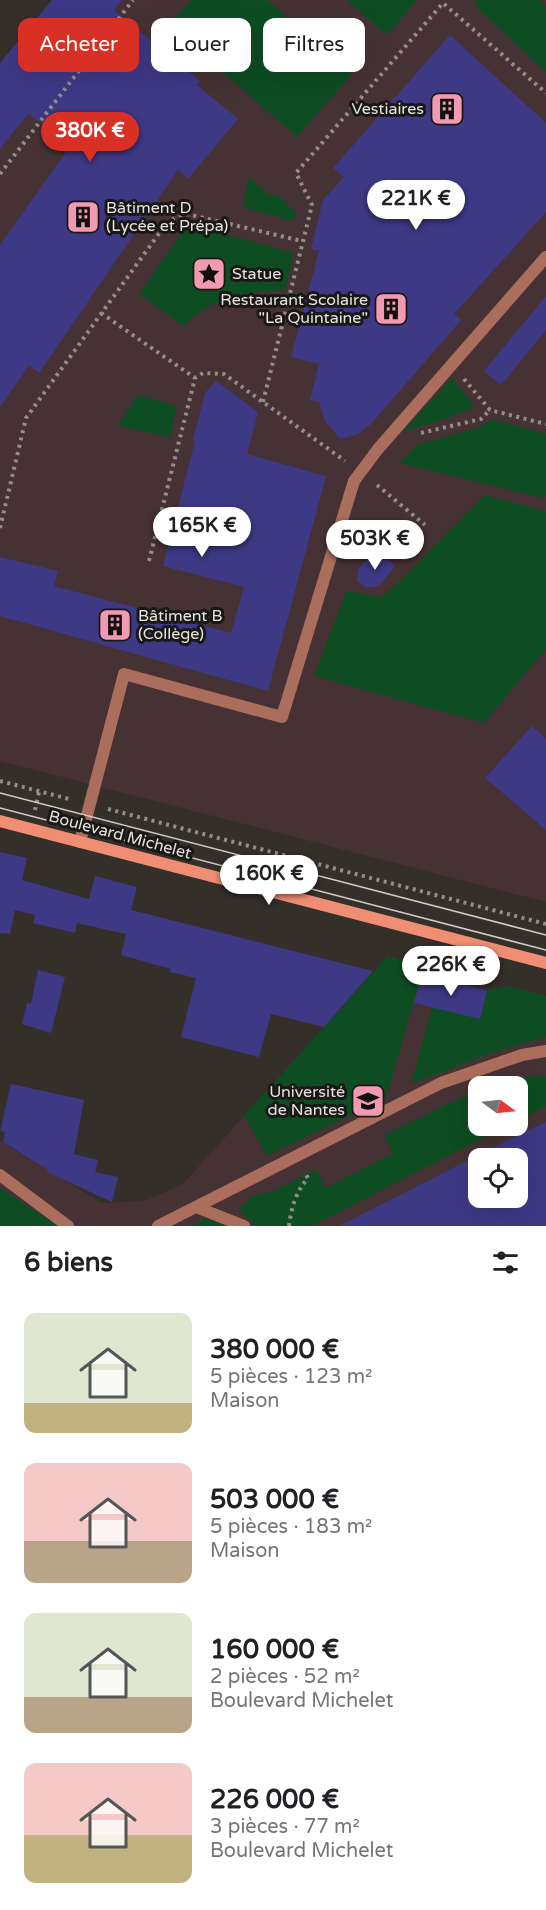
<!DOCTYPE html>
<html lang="fr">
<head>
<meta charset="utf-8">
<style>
	:root { --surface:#fff; --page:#f2f2f2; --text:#202124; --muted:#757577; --accent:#d93025 }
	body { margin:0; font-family:"Varela Round",sans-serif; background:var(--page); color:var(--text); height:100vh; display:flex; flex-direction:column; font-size:22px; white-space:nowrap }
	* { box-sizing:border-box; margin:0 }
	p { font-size:20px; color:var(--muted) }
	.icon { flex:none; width:33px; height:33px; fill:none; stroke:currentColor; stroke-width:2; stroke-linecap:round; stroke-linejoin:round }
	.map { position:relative; height:1226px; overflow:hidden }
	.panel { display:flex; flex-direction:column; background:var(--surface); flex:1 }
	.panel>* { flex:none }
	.hud { position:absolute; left:18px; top:18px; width:510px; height:54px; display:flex; gap:12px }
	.needle { width:39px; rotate:105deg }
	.buttons { position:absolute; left:468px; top:1076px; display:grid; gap:12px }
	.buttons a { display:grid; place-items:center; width:60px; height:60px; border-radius:12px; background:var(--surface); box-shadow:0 6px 24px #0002; font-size:30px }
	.price { position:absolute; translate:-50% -51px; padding:0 14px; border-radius:21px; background:#fff; color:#222; font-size:20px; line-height:39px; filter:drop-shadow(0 2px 3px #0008) }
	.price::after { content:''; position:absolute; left:50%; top:36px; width:18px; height:14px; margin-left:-9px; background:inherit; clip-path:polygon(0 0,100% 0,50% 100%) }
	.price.active { background:var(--accent); color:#fff }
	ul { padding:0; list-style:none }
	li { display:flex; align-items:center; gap:18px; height:150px; padding:0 24px }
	li span { display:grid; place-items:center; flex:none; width:168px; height:120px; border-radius:12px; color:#555 }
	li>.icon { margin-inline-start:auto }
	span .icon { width:72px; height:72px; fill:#fffc; stroke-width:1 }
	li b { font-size:26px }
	h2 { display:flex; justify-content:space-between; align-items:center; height:72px; padding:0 24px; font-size:26px }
	.chip { padding:0 21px; border-radius:12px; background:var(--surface); box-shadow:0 6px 24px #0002; font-size:21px; line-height:54px }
	.chip.active { background:var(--accent); color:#fff }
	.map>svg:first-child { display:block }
</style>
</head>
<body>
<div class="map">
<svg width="546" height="1226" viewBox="0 0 546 1226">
	<rect width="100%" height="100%" fill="#352f2a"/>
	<!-- education -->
	<g fill="#463235" fill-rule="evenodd">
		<polygon points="52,0 546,0 546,902 0,761 0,63"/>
		<path d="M388,956L411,963L422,974L438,979L487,990L508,986L546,996V1226H0V1141L102,1203L145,1201L183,1184ZM478,1086H518V1125H478ZM478,1158H518V1197H478Z"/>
	</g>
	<!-- green -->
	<g fill="#0e4d22">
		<polygon points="191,0 267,0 352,74 297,137 169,25"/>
		<polygon points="346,0 417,0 387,35"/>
		<polygon points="475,0 540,0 546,7 546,72 477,8"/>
		<polygon points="249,177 269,195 276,194 298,214 292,221 243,207"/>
		<path d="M188,224L294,253L285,290C243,293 215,296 183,326L139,294Z"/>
		<polygon points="452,378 475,407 439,421 402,432"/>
		<polygon points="138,395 177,406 170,437 117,426"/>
		<polygon points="492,419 546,434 546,495 543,498 399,463 419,444 480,427"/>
		<polygon points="485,495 546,512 546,649 484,723 314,676 346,591 381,597 402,579"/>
		<polygon points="388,956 411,963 422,974 386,1098 267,1156 244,1116"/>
		<polygon points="508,986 546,996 546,1037 494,1052 411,1084 432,1007 480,1018 487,990"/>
		<polygon points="546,1075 546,1106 518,1120 518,1086 496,1086 522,1077"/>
		<polygon points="478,1092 478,1125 508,1125 316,1224 306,1226 256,1226 239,1210 251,1196 274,1191 316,1169 326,1188 393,1153 384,1135 460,1098"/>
		<polygon points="0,1188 57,1225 0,1226"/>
		<polygon points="205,1218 229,1226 191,1226"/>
	</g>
	<!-- building -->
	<g fill="#3e3985" fill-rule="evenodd">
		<polygon points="52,0 122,0 114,10 200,81 197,85 238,119 188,179 178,170 39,373 29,365 0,407 0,245 71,145 28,114 0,149 0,63"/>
		<polygon points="450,35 546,123 546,212 454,314 461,320 371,424 356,435 340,439 325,421 319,402 310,400 319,364 291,357 319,251 311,249 323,200 344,177 333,168"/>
		<polygon points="546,296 546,330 501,385 484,371"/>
		<polygon points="216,381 258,412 247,454 326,476 268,691 0,616 0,557 58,571 54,586 231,633 244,587 163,566 195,441 193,440 205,393"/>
		<polygon points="377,550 395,566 379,586 366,588 357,580 359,568"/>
		<polygon points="532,726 546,739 546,830 485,778"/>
		<polygon points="0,852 27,858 22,880 89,899 95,876 137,887 131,910 373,971 324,1027 271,1014 259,1057 181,1037 196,978 170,972 171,969 121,955 126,934 77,923 75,933 33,923 35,915 15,910 10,934 0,933"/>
		<polygon points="38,970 65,977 51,1033 22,1024 27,1003 31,1004"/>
		<polygon points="421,977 431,977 487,990 480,1019 414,1003"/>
		<polygon points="11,1084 84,1100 74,1154 98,1160 95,1172 118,1177 112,1202 47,1172 48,1170 3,1142 5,1132 0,1131"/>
		<path d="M546,1122V1226H339L524,1132ZM478,1158H518V1197H478Z"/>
	</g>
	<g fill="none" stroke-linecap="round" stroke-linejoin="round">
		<!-- path -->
		<g stroke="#938e8a" stroke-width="4" stroke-dasharray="3 4.5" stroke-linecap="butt">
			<polyline points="0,174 133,0"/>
			<polyline points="101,313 195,378"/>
			<polyline points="464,379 490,410 546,424"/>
			<polyline points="263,402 312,205 296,173 443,3 546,93"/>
			<polyline points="421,433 481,419 490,410"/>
			<polyline points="377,485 425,525"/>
			<polyline points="0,528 26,418 168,221 187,214 302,241"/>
			<polyline points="149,561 195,378 203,373 224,374 345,461"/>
			<polyline points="0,781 69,799"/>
			<polyline points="108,809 546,924"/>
			<polyline points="35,810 39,792"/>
			<path d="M289,1226C291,1209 296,1191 308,1178L306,1175"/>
		</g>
		<!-- lane -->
		<g stroke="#ab6e5c" stroke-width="12">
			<polyline points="80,842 124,674 282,717 354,481 378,449 546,257"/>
			<polyline points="0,1175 68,1226"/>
			<polyline points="196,1207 244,1226"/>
			<polyline points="158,1226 441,1083 522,1055 546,1051"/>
		</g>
		<!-- secondary -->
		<polyline stroke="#f08e73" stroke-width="12" points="0,821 546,963"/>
		<!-- tram -->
		<g stroke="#cecac7" stroke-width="1.5">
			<polyline points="0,793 546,935"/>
			<polyline points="0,808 546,950"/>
		</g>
	</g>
	<!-- icons -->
	<defs>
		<g id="building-square" transform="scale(1.725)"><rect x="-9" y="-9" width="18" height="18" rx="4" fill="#f19ab2" stroke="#1a1816"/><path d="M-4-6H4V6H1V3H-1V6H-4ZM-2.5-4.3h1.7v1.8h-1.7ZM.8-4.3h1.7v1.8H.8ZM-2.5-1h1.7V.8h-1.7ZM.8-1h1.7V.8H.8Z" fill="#111"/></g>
		<g id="sight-square" transform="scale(1.725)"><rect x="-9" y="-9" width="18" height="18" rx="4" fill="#f19ab2" stroke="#1a1816"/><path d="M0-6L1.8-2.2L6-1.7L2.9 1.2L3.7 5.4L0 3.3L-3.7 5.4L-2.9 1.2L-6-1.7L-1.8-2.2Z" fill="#111"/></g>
		<g id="university-square" transform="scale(1.725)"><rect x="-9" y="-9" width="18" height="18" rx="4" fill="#f19ab2" stroke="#1a1816"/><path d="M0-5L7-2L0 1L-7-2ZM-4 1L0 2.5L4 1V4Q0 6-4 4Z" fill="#111"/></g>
	</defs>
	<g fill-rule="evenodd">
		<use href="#building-square" x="447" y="109"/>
		<use href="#building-square" x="83" y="217"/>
		<use href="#sight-square" x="209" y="274"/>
		<use href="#building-square" x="391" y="309"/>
		<use href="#building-square" x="115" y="625"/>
		<use href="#university-square" x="368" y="1101"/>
	</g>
	<g text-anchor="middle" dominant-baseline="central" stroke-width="6" stroke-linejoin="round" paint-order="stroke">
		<!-- poi labels -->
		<g font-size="16" fill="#e6e2df" stroke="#1a1816" text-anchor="end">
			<text x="424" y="109">Vestiaires</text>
			<text x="106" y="208" text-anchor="start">Bâtiment D<tspan x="106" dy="18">(Lycée et Prépa)</tspan></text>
			<text x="232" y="274" text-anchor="start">Statue</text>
			<text x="368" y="300">Restaurant Scolaire<tspan x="368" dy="18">"La Quintaine"</tspan></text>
			<text x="138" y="616" text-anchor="start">Bâtiment B<tspan x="138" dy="18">(Collège)</tspan></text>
			<text x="345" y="1092">Université<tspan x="345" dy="18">de Nantes</tspan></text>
		</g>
		<!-- street labels -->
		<g font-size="16" fill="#e6e2df" stroke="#1a1816">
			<text transform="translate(120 835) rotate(15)">Boulevard Michelet</text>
		</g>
	</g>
</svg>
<div class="buttons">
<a><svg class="needle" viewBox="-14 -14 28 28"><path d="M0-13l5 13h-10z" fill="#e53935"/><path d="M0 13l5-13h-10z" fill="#757577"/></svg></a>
<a><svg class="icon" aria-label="locate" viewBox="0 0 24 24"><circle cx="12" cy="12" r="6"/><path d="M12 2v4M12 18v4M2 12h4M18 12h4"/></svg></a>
</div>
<b class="price active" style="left:90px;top:163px">380K €</b>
<b class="price" style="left:416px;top:231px">221K €</b>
<b class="price" style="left:202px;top:558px">165K €</b>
<b class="price" style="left:375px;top:571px">503K €</b>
<b class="price" style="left:269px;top:906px">160K €</b>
<b class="price" style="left:451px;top:997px">226K €</b>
<div class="hud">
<a class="chip active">Acheter</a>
<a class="chip">Louer</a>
<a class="chip">Filtres</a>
</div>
</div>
<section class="panel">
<h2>6 biens<svg class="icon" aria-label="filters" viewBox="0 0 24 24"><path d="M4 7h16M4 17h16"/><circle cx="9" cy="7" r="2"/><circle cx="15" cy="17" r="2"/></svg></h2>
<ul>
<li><span style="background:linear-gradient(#dfe7d0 75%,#c2b280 0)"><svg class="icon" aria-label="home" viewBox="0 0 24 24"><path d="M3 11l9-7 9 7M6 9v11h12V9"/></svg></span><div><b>380 000 €</b><p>5 pièces · 123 m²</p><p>Maison</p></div></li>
<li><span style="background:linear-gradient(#f6c9c9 65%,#b9a48a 0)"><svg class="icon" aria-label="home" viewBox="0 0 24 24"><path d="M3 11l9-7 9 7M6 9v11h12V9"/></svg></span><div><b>503 000 €</b><p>5 pièces · 183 m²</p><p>Maison</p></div></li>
<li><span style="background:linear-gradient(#dfe7d0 70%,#b9a48a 0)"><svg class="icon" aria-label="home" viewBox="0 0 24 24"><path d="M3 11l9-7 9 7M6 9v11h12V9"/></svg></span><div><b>160 000 €</b><p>2 pièces · 52 m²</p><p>Boulevard Michelet</p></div></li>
<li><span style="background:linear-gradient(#f6c9c9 60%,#c2b280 0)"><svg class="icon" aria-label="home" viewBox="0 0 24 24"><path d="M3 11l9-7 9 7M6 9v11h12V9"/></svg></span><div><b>226 000 €</b><p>3 pièces · 77 m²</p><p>Boulevard Michelet</p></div></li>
</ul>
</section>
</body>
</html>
